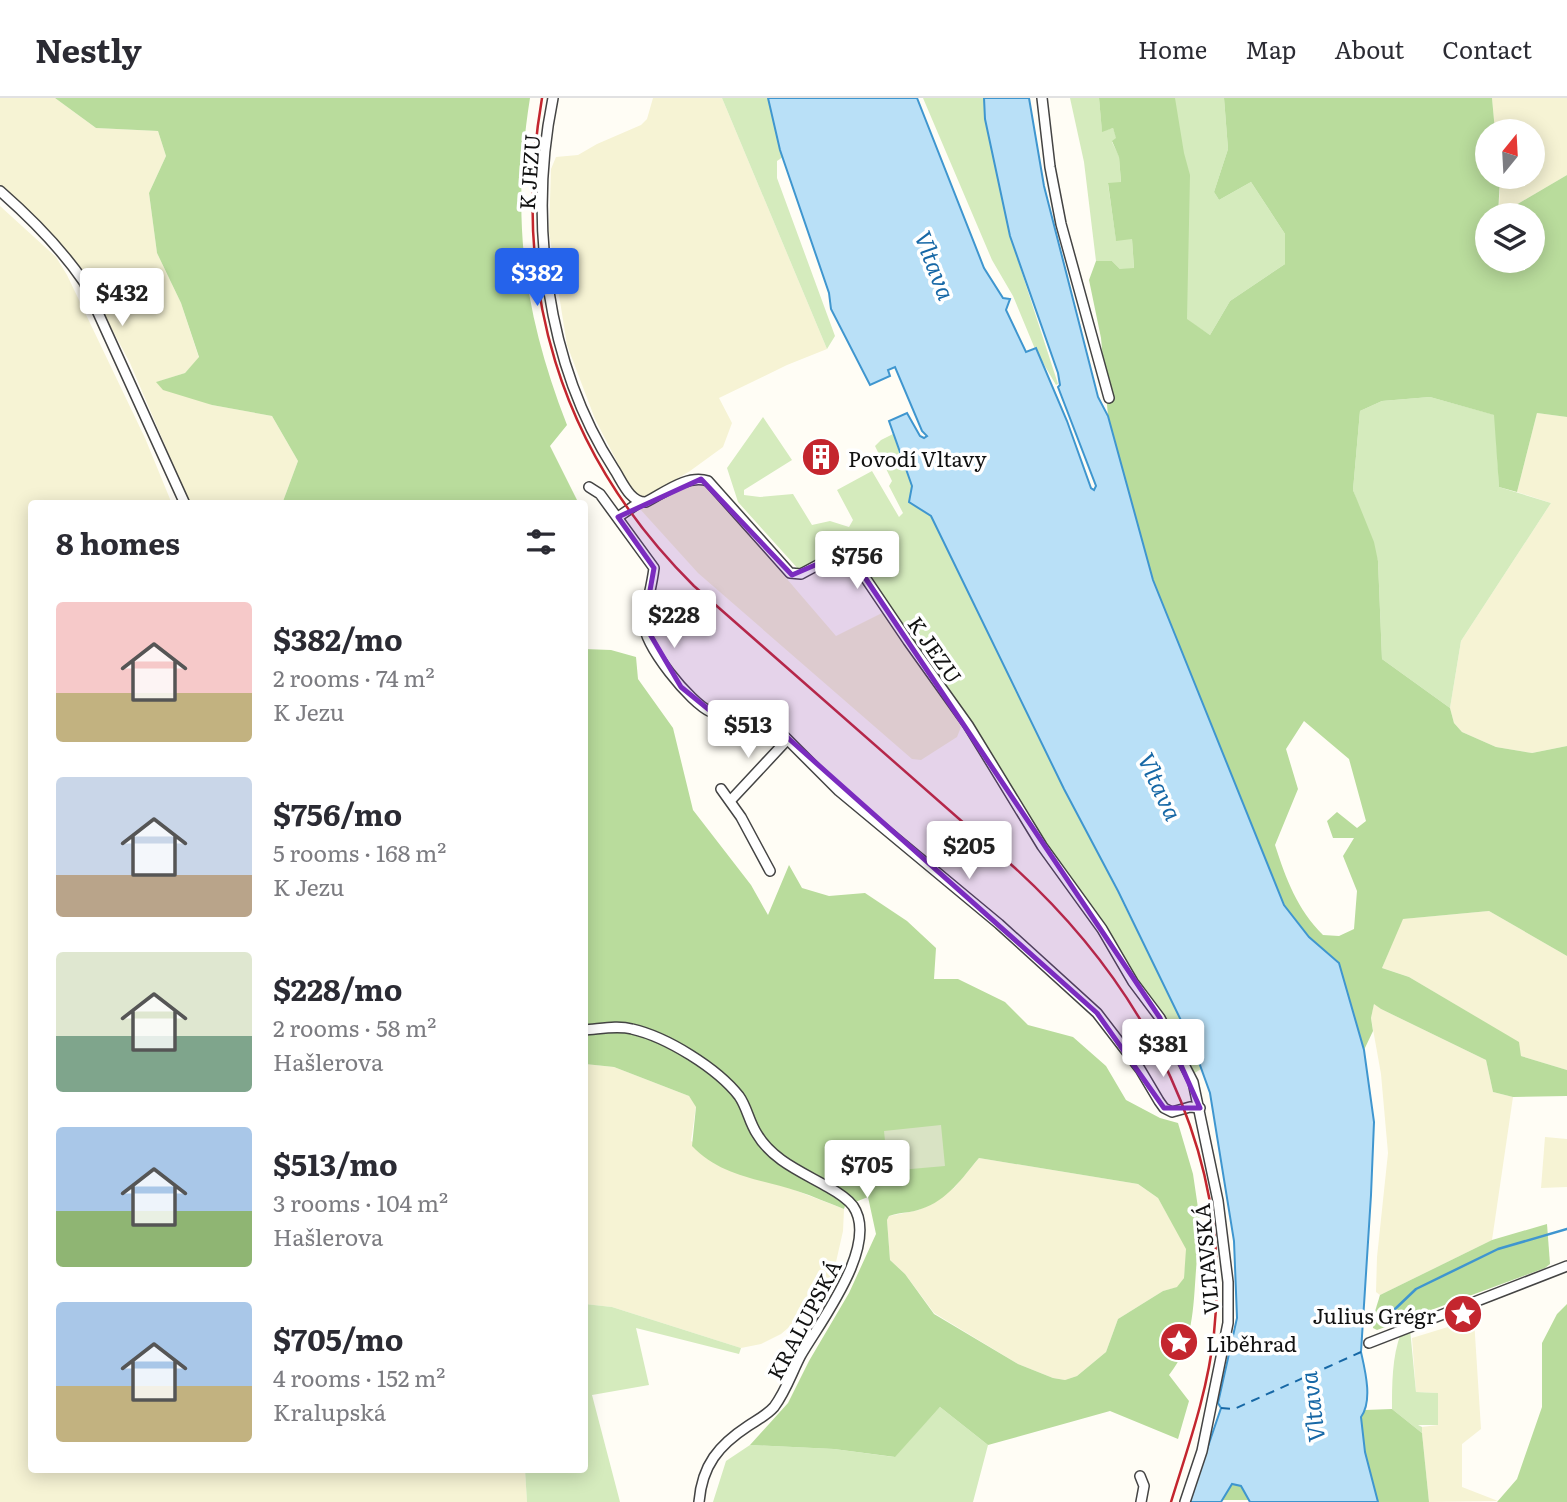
<!DOCTYPE html>
<html lang="en">
<head>
<meta charset="utf-8">
<style>
	:root { --surface:#fff; --page:#f7f7f7; --text:#2b2b33; --muted:#7c7c81; --line:#e1e1e2; --accent:#2563eb }
	body { margin:0; font-family:Literata,serif; background:var(--page); color:var(--text); height:100vh; display:flex; flex-direction:column; font-size:26px; white-space:nowrap }
	* { box-sizing:border-box; margin:0 }
	p { font-size:23px; color:var(--muted) }
	.icon { flex:none; width:38px; height:38px; fill:none; stroke:currentColor; stroke-width:2; stroke-linecap:round; stroke-linejoin:round }
	.map { position:relative; flex:1; overflow:hidden }
	.side { position:absolute; left:28px; top:402px; width:560px; height:973px; display:flex; flex-direction:column; background:var(--surface); border-radius:7px; box-shadow:0 4px 18px #0003 }
	.side>* { flex:none }
	.needle { width:46px; rotate:18deg }
	.fabs { position:absolute; left:1475px; top:21px; display:grid; gap:14px }
	.fabs a { display:grid; place-items:center; width:70px; height:70px; border-radius:50%; background:var(--surface); box-shadow:0 4px 18px #0003; font-size:35px }
	.price { position:absolute; translate:-50% -60px; padding:0 16px; border-radius:7px; background:#fff; color:#222; font-size:23px; line-height:46px; filter:drop-shadow(0 2px 4px #0008) }
	.price::after { content:''; position:absolute; left:50%; top:42px; width:21px; height:16px; margin-left:-10px; background:inherit; clip-path:polygon(0 0,100% 0,50% 100%) }
	.price.active { background:var(--accent); color:#fff }
	ul { padding:0; list-style:none }
	li { display:flex; align-items:center; gap:21px; height:175px; padding:0 28px }
	li span { display:grid; place-items:center; flex:none; width:196px; height:140px; border-radius:7px; color:#555 }
	li>.icon { margin-inline-start:auto }
	span .icon { width:84px; height:84px; fill:#fffc; stroke-width:1 }
	li b { font-size:30px }
	h2 { display:flex; justify-content:space-between; align-items:center; height:84px; padding:0 28px; font-size:30px }
	header { display:flex; align-items:center; gap:42px; box-sizing:border-box; height:98px; padding:0 35px; background:var(--surface); border-bottom:2px solid var(--line) }
	header strong { font-size:33px }
	nav { display:flex; gap:38px; margin-inline-start:auto; font-size:24px }
	.map>svg:first-child { display:block }
</style>
</head>
<body>
<header>
<strong>Nestly</strong>
<nav><a>Home</a><a>Map</a><a>About</a><a>Contact</a></nav>
</header>
<div class="map">
<svg width="1567" height="1404" viewBox="0 0 1567 1404">
	<rect width="100%" height="100%" fill="#fffdf5"/>
	<!-- farmland -->
	<g fill="#f6f3d4">
		<polygon points="0,0 55,0 96,30 158,33 166,58 149,95 157,155 181,205 199,260 185,275 157,284 212,307 272,318 298,363 282,406 190,406 130,265 80,171 41,124 0,87"/>
		<polygon points="653,0 722,0 827,251 787,267 719,300 732,325 723,349 690,373 646,399 638,398 631,391 595,321 567,247 549,134 551,71 556,59 578,57 597,46 641,27 647,21"/>
		<polygon points="1492,0 1567,0 1567,77 1499,117 1500,79 1533,79 1533,33 1495,33"/>
		<polygon points="0,108 56,159 67,177 145,340 172,406 32,406 32,1372 525,1372 527,1404 0,1404"/>
		<polygon points="1537,315 1567,319 1567,648 1532,655 1496,649 1462,634 1454,625 1450,610 1461,543 1551,405 1517,394"/>
		<polygon points="697,385 706,387 836,538 884,514 952,613 961,629 957,639 921,662 912,661 698,475 640,411"/>
		<polygon points="1489,813 1567,858 1567,972 1521,958 1518,944 1409,879 1382,870 1402,821"/>
		<polygon points="1374,905 1381,911 1486,962 1493,994 1513,999 1492,1142 1380,1197 1376,1194 1377,1159 1388,1055 1381,976 1371,920"/>
		<polygon points="585,966 614,969 689,998 696,1008 691,1043 797,1093 844,1111 843,1133 834,1173 802,1218 781,1236 761,1246 741,1250 612,1209 585,1206"/>
		<polygon points="1545,1039 1567,1041 1567,1089 1541,1090"/>
		<polygon points="979,1060 1138,1086 1158,1100 1187,1151 1184,1180 1178,1189 1163,1193 1118,1221 1106,1254 1077,1278 1065,1282 1053,1280 1018,1266 934,1215 905,1176 890,1162 887,1122 889,1118 919,1112 954,1090"/>
		<polygon points="1474,1221 1481,1331 1462,1346 1462,1389 1498,1403 1429,1404 1422,1335 1422,1329 1438,1327 1437,1295 1416,1294 1412,1240"/>
	</g>
	<!-- green -->
	<g fill="#d5ebbd">
		<polygon points="722,0 768,0 783,59 777,63 777,80 835,238 827,251"/>
		<polygon points="923,0 984,0 985,21 1010,138 1058,286 1056,287 1035,251 1013,198 992,162"/>
		<polygon points="1070,0 1099,0 1102,33 1113,30 1117,41 1112,44 1119,58 1121,85 1108,86 1116,142 1132,140 1134,171 1120,171 1112,163 1096,163 1084,64"/>
		<polygon points="1143,0 1224,0 1228,51 1214,94 1219,102 1251,84 1285,136 1285,166 1230,203 1210,237 1187,222"/>
		<polygon points="1430,299 1495,317 1499,389 1551,405 1461,543 1450,610 1382,561 1378,463 1353,392 1360,313 1382,303"/>
		<path d="M763,319L792,362L744,392V397L760,399L793,396L812,427L830,423L849,429L853,422L837,392L872,373L899,419L903,415L889,388L892,383L875,348L881,342L893,336L912,388L911,404L931,418C1017,594 1106,769 1192,945L1201,971L1190,978L1160,920L874,490L859,457L853,460L833,455L800,473L738,404L727,370Z"/>
		<polygon points="585,1206 612,1209 741,1250 739,1256 636,1230 649,1287 592,1297 620,1404 527,1404 525,1372 584,1372"/>
		<path d="M1410,1231L1416,1294L1438,1295V1327H1418L1422,1329V1335L1392,1311C1392,1287 1392,1258 1401,1235Z"/>
		<polygon points="940,1309 988,1347 973,1404 713,1404 726,1363 750,1347 834,1351 894,1359"/>
	</g>
	<!-- forest -->
	<g fill="#b9dc9c" fill-rule="evenodd">
		<path d="M55,0H530C511,120 523,214 567,327L550,348L579,406H282L298,363L272,318L212,307L163,292L156,284L185,275L199,259L181,205L157,155L149,95L166,58L158,33L96,30Z"/>
		<path d="M1099,0H1175L1184,55L1190,77L1187,221L1210,237L1230,203L1285,166V136L1251,84L1219,102L1214,94L1228,51L1224,0H1492L1495,33H1488V79H1500L1498,117H1488V163H1533V117H1499L1567,77V319L1537,315L1517,394L1499,389L1494,317L1430,299L1382,303L1360,313L1353,392L1374,444L1378,463L1382,561L1450,610L1454,625L1462,634L1496,649L1532,655L1567,648V858L1489,813L1403,821L1382,870L1409,879L1519,944L1521,958L1567,972V998L1513,999L1493,994L1486,962L1381,911L1374,906L1371,920L1373,933L1364,952L1339,865L1309,839L1284,807L1153,482L1108,318L1101,240L1089,182L1096,163H1112L1120,171L1134,170L1132,141L1116,143L1108,85L1121,84L1119,59L1112,43L1116,40L1113,30L1102,34ZM1304,623L1349,661L1366,723L1357,730L1337,714L1327,723L1333,740H1354L1343,758L1357,793L1354,831L1339,838L1323,837C1297,811 1286,781 1275,747L1298,691L1286,651Z"/>
		<path d="M584,551L611,552L636,559L638,581L673,630L693,712L751,787L768,817L789,767L802,790L829,798L865,795L907,823L936,850L934,881H958L1005,904L1028,927L1073,939L1106,968L1126,1002L1160,1020L1178,1025L1193,1076L1205,1157L1197,1160C1193,1201 1196,1244 1169,1277L1189,1303L1178,1341L1110,1313L988,1347L940,1309L895,1359L834,1351L750,1347L788,1305L809,1263L849,1195L876,1136L868,1099L845,1108L844,1111C828,1105 813,1098 797,1093C760,1081 720,1078 692,1048L696,1009L689,998L614,969L585,966ZM979,1060L1138,1086L1158,1100L1186,1151L1184,1180L1177,1189L1163,1193L1118,1221L1106,1254L1077,1278L1065,1282L1053,1280L1018,1266L934,1216L905,1176L890,1162L887,1122L889,1118C900,1114 911,1115 921,1111C947,1103 963,1079 979,1060Z"/>
		<polygon points="1547,1126 1550,1166 1545,1170 1377,1232 1373,1230 1373,1220 1380,1197 1492,1142"/>
		<polygon points="1567,1206 1567,1404 1497,1404 1517,1381 1542,1309 1542,1245 1557,1216"/>
		<polygon points="1392,1311 1422,1335 1429,1404 1378,1404 1365,1354 1361,1319 1365,1312"/>
		<polygon points="1232,1386 1241,1388 1249,1402 1222,1402"/>
	</g>
	<!-- cemetery -->
	<polygon fill="#d9e3c4" points="941,1027 945,1068 888,1073 884,1033"/>
	<!-- water -->
	<path fill="#b9e0f7" stroke="#3f96cf" stroke-width="2" d="M768,0H917L984,170L1003,200L1010,201L1006,212L1026,254L1036,250L1067,323L1091,390L1094,392L1096,388L1058,289L1060,287L1058,275L1010,138L985,21L984,0H1029L1044,88L1098,299L1108,318L1153,482L1284,807L1309,839L1339,865L1364,952L1374,1024L1371,1097L1361,1254C1365,1272 1373,1303 1361,1319L1365,1354L1378,1404H1250L1241,1388L1232,1386L1221,1404H1189L1221,1310L1218,1305L1237,1220L1234,1143L1210,995L1192,945L1118,793L1064,691L931,418L909,404L912,388L889,323L907,315L920,338L924,340L927,338L922,333L895,269L888,272L890,278L870,287L831,211L829,195L780,52Z"/>
	<g fill="none" stroke-linecap="round" stroke-linejoin="round">
		<!-- stream -->
		<polyline stroke="#3f96cf" stroke-width="2.5" points="1361,1220 1382,1217 1394,1212 1416,1191 1498,1151 1567,1131"/>
		<!-- ferry -->
		<polyline stroke="#1768a6" stroke-width="2" stroke-dasharray="9 7" stroke-linecap="butt" points="1221,1310 1234,1311 1361,1254"/>
		<!-- minor casing -->
		<g stroke="#444" stroke-width="12">
			<g id="minor">
				<path d="M553,0C528,122 546,266 614,371C622,383 630,405 646,404C664,395 687,376 708,383L790,475L801,476L829,461L835,460L860,472L908,543L968,627L1042,748L1102,831L1133,884L1160,920L1193,984L1218,1103L1228,1184V1225L1202,1353L1185,1404"/>
				<polyline points="1042,0 1050,69 1061,126 1109,300"/>
				<path d="M0,93C32,121 60,149 84,184L185,406"/>
				<path d="M589,389L600,396L654,470C652,488 646,507 644,524C643,547 691,606 711,614C730,622 752,615 770,624L839,693L999,826L1097,915L1140,971L1159,1003L1164,1010L1172,1014L1190,1009L1200,1010"/>
				<polyline points="618,419 640,404"/>
				<polyline points="721,691 741,719 770,773"/>
				<polyline points="731,702 787,642"/>
				<path d="M584,932C600,931 617,927 632,931C667,939 717,970 739,998C747,1009 749,1024 757,1036C772,1062 802,1074 828,1089C837,1094 847,1100 853,1108C880,1147 820,1224 801,1257C792,1274 786,1293 774,1309C767,1317 757,1322 748,1328C719,1347 702,1367 699,1404"/>
				<polyline points="1369,1245 1567,1168"/>
				<polyline points="1140,1378 1144,1388 1141,1404"/>
			</g>
		</g>
		<!-- minor -->
		<use href="#minor" stroke="#fff" stroke-width="9"/>
		<!-- rail -->
		<path stroke="#c4262e" stroke-width="2.5" d="M542,0C510,187 559,354 694,488L1015,770C1145,889 1234,1055 1214,1235C1208,1293 1188,1349 1171,1404"/>
	</g>
	<!-- marked area -->
	<path fill="#7b2cbf" fill-opacity="0.2" stroke="#7b2cbf" stroke-width="5" stroke-linejoin="round" d="M701,381L792,477L829,461L860,472L1160,920L1200,1010H1164L1097,915L770,624L713,615L681,589L644,526L654,470L618,419Z"/>
	<!-- icons -->
	<defs>
		<g id="building-disc" transform="scale(2.0125)"><circle r="9.5" fill="#c4262e" stroke="#fff"/><path d="M-4-6H4V6H1V3H-1V6H-4ZM-2.5-4.3h1.7v1.8h-1.7ZM.8-4.3h1.7v1.8H.8ZM-2.5-1h1.7V.8h-1.7ZM.8-1h1.7V.8H.8Z" fill="#fff"/></g>
		<g id="sight-disc" transform="scale(2.0125)"><circle r="9.5" fill="#c4262e" stroke="#fff"/><path d="M0-6L1.8-2.2L6-1.7L2.9 1.2L3.7 5.4L0 3.3L-3.7 5.4L-2.9 1.2L-6-1.7L-1.8-2.2Z" fill="#fff"/></g>
	</defs>
	<g fill-rule="evenodd">
		<use href="#building-disc" x="821" y="359"/>
		<use href="#sight-disc" x="1463" y="1216"/>
		<use href="#sight-disc" x="1179" y="1244"/>
	</g>
	<g text-anchor="middle" dominant-baseline="central" stroke-width="7" stroke-linejoin="round" paint-order="stroke">
		<!-- street labels -->
		<g font-size="21" fill="#111" stroke="#fff">
			<text transform="translate(528 74) rotate(-86)">K JEZU</text>
			<text transform="translate(936 551) rotate(55)">K JEZU</text>
			<text transform="translate(1205 1161) rotate(-95)">VLTAVSKÁ</text>
			<text transform="translate(803 1221) rotate(-62)">KRALUPSKÁ</text>
		</g>
		<!-- poi labels -->
		<g font-size="21" fill="#111" stroke="#fff" text-anchor="start">
			<text x="848" y="359">Povodí Vltavy</text>
			<text x="1436" y="1216" text-anchor="end">Julius Grégr</text>
			<text x="1206" y="1244">Liběhrad</text>
		</g>
		<!-- water labels -->
		<g font-size="23" font-style="italic" fill="#1768a6" stroke="#fff">
			<text transform="translate(936 167) rotate(69)">Vltava</text>
			<text transform="translate(1161 688) rotate(65)">Vltava</text>
			<text transform="translate(1311 1309) rotate(-97)">Vltava</text>
		</g>
	</g>
</svg>
<div class="fabs">
<a><svg class="needle" viewBox="-14 -14 28 28"><path d="M0-13l5 13h-10z" fill="#e53935"/><path d="M0 13l5-13h-10z" fill="#7c7c81"/></svg></a>
<a><svg class="icon" aria-label="layers" viewBox="0 0 24 24"><path d="M12 4l9 5-9 5-9-5zM3 14l9 5 9-5"/></svg></a>
</div>
<b class="price active" style="left:537px;top:210px">$382</b>
<b class="price" style="left:122px;top:230px">$432</b>
<b class="price" style="left:857px;top:493px">$756</b>
<b class="price" style="left:674px;top:552px">$228</b>
<b class="price" style="left:748px;top:662px">$513</b>
<b class="price" style="left:969px;top:783px">$205</b>
<b class="price" style="left:1163px;top:981px">$381</b>
<b class="price" style="left:867px;top:1102px">$705</b>
<section class="side">
<h2>8 homes<svg class="icon" aria-label="filters" viewBox="0 0 24 24"><path d="M4 7h16M4 17h16"/><circle cx="9" cy="7" r="2"/><circle cx="15" cy="17" r="2"/></svg></h2>
<ul>
<li><span style="background:linear-gradient(#f6c9c9 65%,#c2b280 0)"><svg class="icon" aria-label="home" viewBox="0 0 24 24"><path d="M3 11l9-7 9 7M6 9v11h12V9"/></svg></span><div><b>$382/mo</b><p>2 rooms · 74 m²</p><p>K Jezu</p></div></li>
<li><span style="background:linear-gradient(#c9d6e8 70%,#b9a48a 0)"><svg class="icon" aria-label="home" viewBox="0 0 24 24"><path d="M3 11l9-7 9 7M6 9v11h12V9"/></svg></span><div><b>$756/mo</b><p>5 rooms · 168 m²</p><p>K Jezu</p></div></li>
<li><span style="background:linear-gradient(#dfe7d0 60%,#7fa58c 0)"><svg class="icon" aria-label="home" viewBox="0 0 24 24"><path d="M3 11l9-7 9 7M6 9v11h12V9"/></svg></span><div><b>$228/mo</b><p>2 rooms · 58 m²</p><p>Hašlerova</p></div></li>
<li><span style="background:linear-gradient(#a9c7e8 60%,#8fb573 0)"><svg class="icon" aria-label="home" viewBox="0 0 24 24"><path d="M3 11l9-7 9 7M6 9v11h12V9"/></svg></span><div><b>$513/mo</b><p>3 rooms · 104 m²</p><p>Hašlerova</p></div></li>
<li><span style="background:linear-gradient(#a9c7e8 60%,#c2b280 0)"><svg class="icon" aria-label="home" viewBox="0 0 24 24"><path d="M3 11l9-7 9 7M6 9v11h12V9"/></svg></span><div><b>$705/mo</b><p>4 rooms · 152 m²</p><p>Kralupská</p></div></li>
</ul>
</section>
</div>
</body>
</html>
